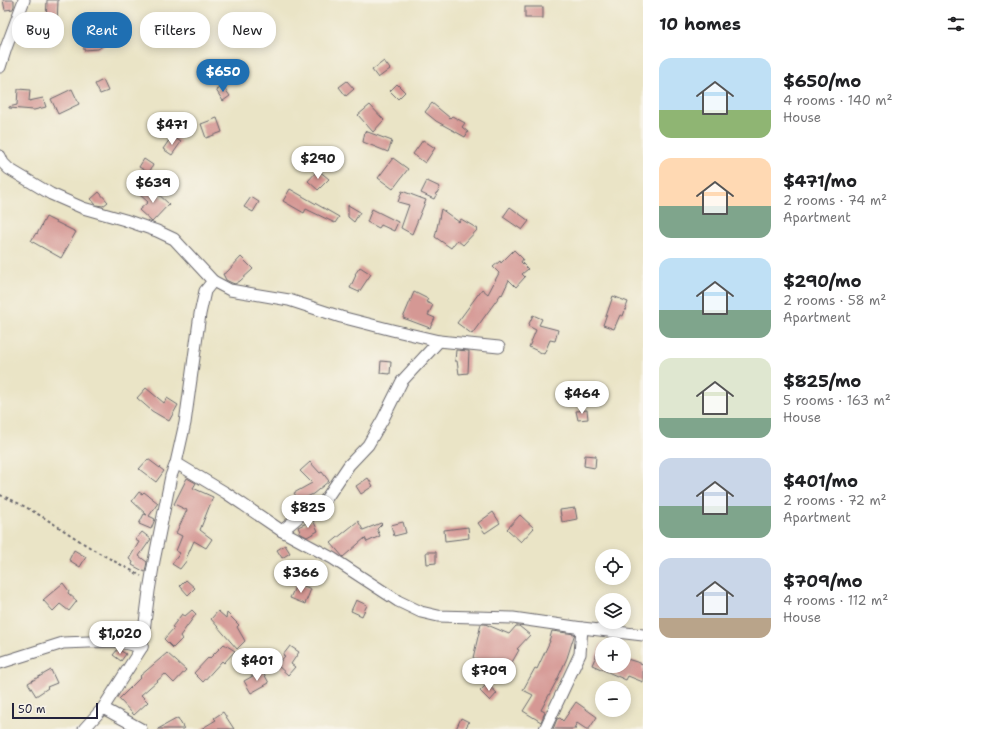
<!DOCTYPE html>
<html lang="en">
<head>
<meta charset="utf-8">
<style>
	:root { --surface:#fff; --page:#f2f2f2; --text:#202124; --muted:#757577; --accent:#1f6fb2 }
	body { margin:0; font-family:"Shantell Sans",sans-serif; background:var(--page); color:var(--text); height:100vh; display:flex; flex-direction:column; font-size:15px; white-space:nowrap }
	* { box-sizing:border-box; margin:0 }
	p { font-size:13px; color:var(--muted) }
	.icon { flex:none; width:22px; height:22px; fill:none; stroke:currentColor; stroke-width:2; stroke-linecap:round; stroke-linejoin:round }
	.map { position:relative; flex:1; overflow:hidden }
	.sheet { display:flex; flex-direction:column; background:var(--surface); width:340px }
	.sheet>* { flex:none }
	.guide { position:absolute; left:12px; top:12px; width:380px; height:36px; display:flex; gap:8px }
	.tools { position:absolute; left:595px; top:549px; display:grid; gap:8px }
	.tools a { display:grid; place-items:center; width:36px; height:36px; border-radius:50%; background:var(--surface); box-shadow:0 2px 10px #0003; font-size:20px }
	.scale { position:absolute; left:12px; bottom:10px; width:86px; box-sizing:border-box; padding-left:4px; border:2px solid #22223b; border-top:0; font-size:11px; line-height:14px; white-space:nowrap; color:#22223b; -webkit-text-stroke:3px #f7f3e8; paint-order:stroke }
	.price { position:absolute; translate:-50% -34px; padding:0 9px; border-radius:14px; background:#fff; color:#222; font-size:13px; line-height:26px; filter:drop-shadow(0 1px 2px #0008) }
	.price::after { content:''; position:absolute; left:50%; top:24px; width:12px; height:9px; margin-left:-6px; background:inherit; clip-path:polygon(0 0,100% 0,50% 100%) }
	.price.on { background:var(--accent); color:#fff }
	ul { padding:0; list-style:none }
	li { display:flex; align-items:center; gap:12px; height:100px; padding:0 16px }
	li span { display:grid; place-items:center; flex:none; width:112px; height:80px; border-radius:12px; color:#555 }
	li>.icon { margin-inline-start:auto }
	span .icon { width:48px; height:48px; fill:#fffc; stroke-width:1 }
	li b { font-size:17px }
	h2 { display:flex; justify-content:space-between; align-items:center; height:48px; padding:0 16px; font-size:17px }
	.pill { padding:0 14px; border-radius:16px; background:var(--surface); box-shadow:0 2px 10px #0003; font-size:14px; line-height:36px }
	.pill.on { background:var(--accent); color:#fff }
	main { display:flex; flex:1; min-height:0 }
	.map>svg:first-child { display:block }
</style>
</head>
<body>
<main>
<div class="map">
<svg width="643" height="729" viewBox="0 0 643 729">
	<rect width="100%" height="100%" fill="#f7f3e8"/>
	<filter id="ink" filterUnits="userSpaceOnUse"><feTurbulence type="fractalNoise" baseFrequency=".025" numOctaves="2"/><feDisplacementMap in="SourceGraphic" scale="8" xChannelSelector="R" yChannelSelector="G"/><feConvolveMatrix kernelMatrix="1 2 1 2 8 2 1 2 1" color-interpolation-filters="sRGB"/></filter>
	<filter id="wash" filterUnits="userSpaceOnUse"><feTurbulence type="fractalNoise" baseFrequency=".012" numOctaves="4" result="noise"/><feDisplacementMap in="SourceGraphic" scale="16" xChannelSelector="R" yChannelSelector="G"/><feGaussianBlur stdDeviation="0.9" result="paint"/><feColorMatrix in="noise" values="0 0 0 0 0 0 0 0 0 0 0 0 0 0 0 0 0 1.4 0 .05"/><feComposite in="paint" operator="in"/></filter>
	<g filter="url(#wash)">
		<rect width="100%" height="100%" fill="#eae4c6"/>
		<g id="blocks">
			<!-- building -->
			<g fill="#d59894">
				<polygon points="3,0 14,0 14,6 13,9 5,10"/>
				<polygon points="47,0 58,0 57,25 46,24"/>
				<rect x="525" y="7" width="18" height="11"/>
				<polygon points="106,14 112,26 107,28 113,40 98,49 84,50 83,36 76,22 85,18 87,23"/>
				<polygon points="46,28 47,40 38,41 37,29"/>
				<polygon points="384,61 390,69 378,78 372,70"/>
				<polygon points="103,80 108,91 100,94 95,84"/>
				<polygon points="347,81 354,89 346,96 339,87"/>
				<polygon points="397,84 405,92 398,99 390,91"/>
				<polygon points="223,86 230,96 223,101 216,90"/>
				<polygon points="18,89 30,90 29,101 43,98 46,107 34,110 9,108 9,107 17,105"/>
				<polygon points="72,89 79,104 58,114 51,99"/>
				<polygon points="432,103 450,118 452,116 465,123 462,127 468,132 465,137 436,121 425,112"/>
				<polygon points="370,105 384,120 373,132 358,115"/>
				<polygon points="217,118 222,132 206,138 201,124"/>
				<polygon points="365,131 392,141 388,152 363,142"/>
				<polygon points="172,136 181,142 172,155 163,149"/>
				<polygon points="423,140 435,148 425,163 413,154"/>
				<polygon points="393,158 408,169 393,189 378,178"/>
				<polygon points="144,159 153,165 149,173 139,167"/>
				<polygon points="318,170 329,179 318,190 308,181"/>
				<polygon points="427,181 440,187 434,199 421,193"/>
				<polygon points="147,186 154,194 156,192 169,204 152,222 139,210 148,202 139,194"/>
				<polygon points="290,189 339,217 335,223 306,209 304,213 283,201"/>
				<polygon points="402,191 426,200 412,234 401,228 409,205 398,202"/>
				<polygon points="99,192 108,202 103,206 96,205 91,199"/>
				<polygon points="251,197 259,202 253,212 244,207"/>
				<polygon points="348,205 360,212 354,222 348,217"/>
				<polygon points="510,207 529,221 522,230 503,217"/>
				<polygon points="372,209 398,222 394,231 381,225 379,228 367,222"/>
				<polygon points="441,209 459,222 461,219 478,229 463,245 457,240 451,248 435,237"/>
				<polygon points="46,217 76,232 61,258 31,241 36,233 37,234"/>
				<polygon points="514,250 523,259 521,262 528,269 522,274 525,277 516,287 509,280 502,295 501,294 472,334 457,323 482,289 488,294 499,273 493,267 500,261 501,263"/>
				<polygon points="241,257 253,269 240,281 235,284 232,283 226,280 223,274 227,272"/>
				<polygon points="360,267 371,274 359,292 350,288 356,275 355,274"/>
				<polygon points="414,292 428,299 426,302 433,305 428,315 435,318 430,328 403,318"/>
				<polygon points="613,296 628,302 623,316 620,315 614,329 603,325"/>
				<polygon points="533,315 542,319 539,325 558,330 555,341 550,340 544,354 529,347 536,330 528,326"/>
				<polygon points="456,350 469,351 468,373 459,374 457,361 455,361"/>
				<polygon points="381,361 391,362 390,374 380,373"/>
				<polygon points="146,388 164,403 167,398 178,405 169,421 152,411 137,398"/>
				<polygon points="587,410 588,419 578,420 576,411"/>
				<polygon points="585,455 596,456 595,468 584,466"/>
				<polygon points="148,459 164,471 156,482 139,469"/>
				<polygon points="310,462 320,473 322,472 329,481 313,494 299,501 294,493 312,483 300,471"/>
				<polygon points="187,478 196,483 193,488 213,497 200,530 212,539 206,548 194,541 186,559 187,560 180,569 172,564 180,553 176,551 182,536 176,533 187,510 174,504"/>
				<polygon points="368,478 373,486 361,494 356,486"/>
				<polygon points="139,492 142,494 144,492 158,503 149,516 155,519 151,529 139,524 144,514 147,515 132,501"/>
				<polygon points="575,508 577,519 562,522 560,510"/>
				<polygon points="493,512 500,523 485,533 478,523"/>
				<polygon points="520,515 534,528 521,542 507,529"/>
				<polygon points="313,520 318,531 307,537 301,534 298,527"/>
				<polygon points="358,521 363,530 381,523 382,524 377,529 380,536 367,542 365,538 343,557 331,543"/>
				<polygon points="403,522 406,533 394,536 391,525"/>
				<polygon points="468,527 469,538 445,541 444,530"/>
				<polygon points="142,532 151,539 139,556 147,562 145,572 132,565 133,562 129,559 139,542 135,540"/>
				<polygon points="285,545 290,553 282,558 277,550"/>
				<polygon points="74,550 86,557 80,567 69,560"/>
				<polygon points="426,552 436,552 436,563 427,564"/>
				<polygon points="186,580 195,588 188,595 180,586"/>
				<polygon points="63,583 69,591 68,593 77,601 69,611 60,604 53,611 43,600"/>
				<polygon points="297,583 311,589 305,604 290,598"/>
				<polygon points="356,600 367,605 362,616 351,611"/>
				<polygon points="192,610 196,614 180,636 182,639 173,648 164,639 174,628 172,627 182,614 185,616"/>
				<polygon points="218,611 226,618 227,613 239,625 237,627 245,641 237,649 211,619"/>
				<polygon points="481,624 485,624 509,634 516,626 519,626 530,635 517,649 519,650 511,664 514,665 505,680 492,672 497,664 473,658"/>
				<polygon points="552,631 575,634 574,636 567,658 557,680 541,710 545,712 541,722 523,711 533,695 523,690 535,668 537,669 550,641 549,641"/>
				<polygon points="602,642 602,666 624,666 624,658 643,664 643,682 628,676 626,680 592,665"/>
				<polygon points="224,644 235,651 224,663 222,661 203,682 194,673 208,658 209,659"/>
				<polygon points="290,646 299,652 291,664 295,667 288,675 277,665 285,656 283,655"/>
				<polygon points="118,649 126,654 121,661 113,655"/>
				<polygon points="167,653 186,670 174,683 165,674 141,695 148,702 134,715 119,699 141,677 140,676"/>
				<polygon points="51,670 57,683 47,687 48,688 36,696 28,683"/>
				<polygon points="260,672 263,672 269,683 251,693 244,681"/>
				<polygon points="487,684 497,693 490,701 480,691"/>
				<polygon points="576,702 597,717 589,729 586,729 577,723 574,728 576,729 553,729 557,719 560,718 563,721"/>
				<polygon points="223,712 234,729 201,729 216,720 214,718"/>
				<polygon points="178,718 184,729 158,729"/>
				<polygon points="461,718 469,722 465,729 456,729"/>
			</g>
		</g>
	</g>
	<g filter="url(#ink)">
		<use href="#blocks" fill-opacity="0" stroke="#68666c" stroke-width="1"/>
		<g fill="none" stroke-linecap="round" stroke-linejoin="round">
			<!-- street casing -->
			<g stroke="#68666c" stroke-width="13">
				<g id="street">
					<polyline points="0,67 6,48 24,0"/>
					<polyline points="0,156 3,163 9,169 51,194 83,208 125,220 157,231 174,239 213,281 205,291 200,314 185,423 176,463 171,476 154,561 149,591 142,647 103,708 84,729"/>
					<polyline points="213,281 230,290 289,300 341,317 392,330 439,341 499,347"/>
					<polyline points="176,463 226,493 282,531 332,558 398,601 421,612 438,616 513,618 582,628 643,635"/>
					<polyline points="282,531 308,509 322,505 349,465 368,445 383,419 402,381 439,341"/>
					<polyline points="0,663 63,643 114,641 142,647"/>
					<polyline points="103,708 141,729"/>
					<polyline points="545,729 580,654 582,628"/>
				</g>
			</g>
			<!-- path -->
			<path stroke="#68666c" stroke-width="2" stroke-dasharray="3 3" stroke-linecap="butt" d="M0,495C28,506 54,524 80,541C99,554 121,564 141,576"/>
			<!-- street -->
			<use href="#street" stroke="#fff" stroke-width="11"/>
		</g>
	</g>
</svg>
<div class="tools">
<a><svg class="icon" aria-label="locate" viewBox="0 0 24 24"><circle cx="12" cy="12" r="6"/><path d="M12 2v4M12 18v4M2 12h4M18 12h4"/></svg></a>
<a><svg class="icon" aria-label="layers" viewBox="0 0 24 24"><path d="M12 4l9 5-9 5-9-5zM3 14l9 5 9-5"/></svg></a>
<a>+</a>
<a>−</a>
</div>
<div class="scale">50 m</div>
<b class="price on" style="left:223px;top:93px">$650</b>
<b class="price" style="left:172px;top:146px">$471</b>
<b class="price" style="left:318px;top:180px">$290</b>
<b class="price" style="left:153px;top:204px">$639</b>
<b class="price" style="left:582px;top:415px">$464</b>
<b class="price" style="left:308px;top:529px">$825</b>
<b class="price" style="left:301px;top:594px">$366</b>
<b class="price" style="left:120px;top:655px">$1,020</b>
<b class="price" style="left:257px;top:682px">$401</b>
<b class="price" style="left:489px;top:692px">$709</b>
<div class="guide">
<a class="pill">Buy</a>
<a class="pill on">Rent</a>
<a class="pill">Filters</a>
<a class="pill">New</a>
</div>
</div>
<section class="sheet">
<h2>10 homes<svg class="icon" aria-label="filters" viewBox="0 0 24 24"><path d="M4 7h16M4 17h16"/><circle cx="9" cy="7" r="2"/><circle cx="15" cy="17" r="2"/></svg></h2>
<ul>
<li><span style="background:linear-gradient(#bfe0f5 65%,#8fb573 0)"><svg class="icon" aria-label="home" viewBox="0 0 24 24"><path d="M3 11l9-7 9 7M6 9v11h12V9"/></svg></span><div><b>$650/mo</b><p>4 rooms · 140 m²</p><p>House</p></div></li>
<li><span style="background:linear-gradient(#ffd9b3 60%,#7fa58c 0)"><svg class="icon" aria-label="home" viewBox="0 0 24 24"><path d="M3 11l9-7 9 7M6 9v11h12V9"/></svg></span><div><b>$471/mo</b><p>2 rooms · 74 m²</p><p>Apartment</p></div></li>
<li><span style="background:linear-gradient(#bfe0f5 65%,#7fa58c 0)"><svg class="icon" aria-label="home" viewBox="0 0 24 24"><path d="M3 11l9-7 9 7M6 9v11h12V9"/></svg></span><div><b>$290/mo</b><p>2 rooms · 58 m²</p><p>Apartment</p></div></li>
<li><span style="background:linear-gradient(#dfe7d0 75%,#7fa58c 0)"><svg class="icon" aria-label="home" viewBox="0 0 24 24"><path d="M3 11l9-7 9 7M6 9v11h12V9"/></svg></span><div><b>$825/mo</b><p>5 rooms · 163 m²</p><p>House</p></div></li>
<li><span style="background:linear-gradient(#c9d6e8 60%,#7fa58c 0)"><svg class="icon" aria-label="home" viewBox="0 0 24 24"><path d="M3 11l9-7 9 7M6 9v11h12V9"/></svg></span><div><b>$401/mo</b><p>2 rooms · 72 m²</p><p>Apartment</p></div></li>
<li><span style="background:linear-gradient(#c9d6e8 75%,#b9a48a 0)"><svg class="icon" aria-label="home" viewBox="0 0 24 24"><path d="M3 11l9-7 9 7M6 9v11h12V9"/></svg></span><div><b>$709/mo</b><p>4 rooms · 112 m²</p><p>House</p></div></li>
</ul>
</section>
</main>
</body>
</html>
